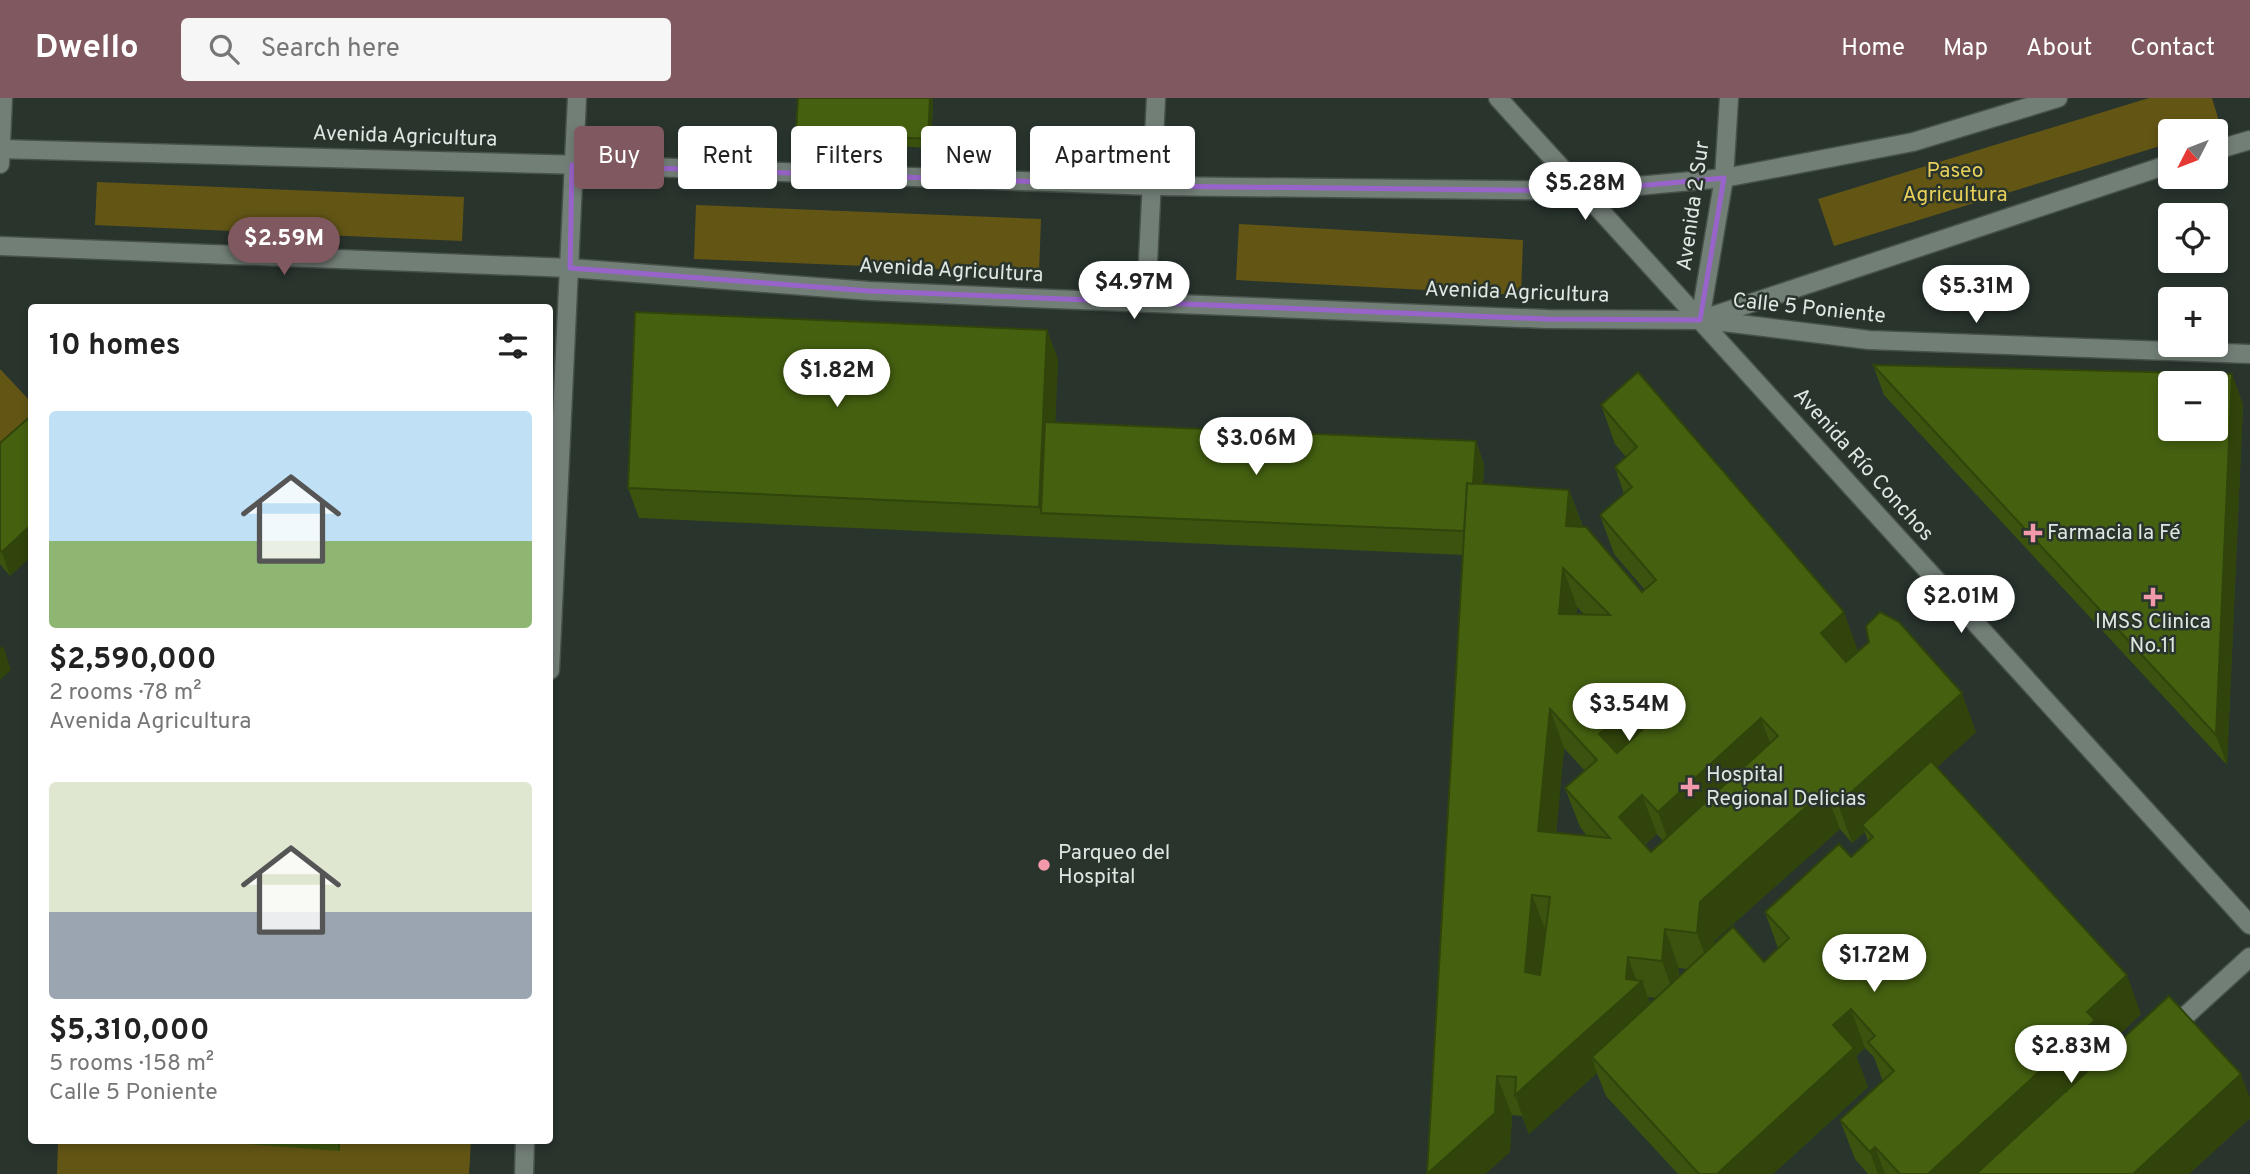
<!DOCTYPE html>
<html lang="en">
<head>
<meta charset="utf-8">
<style>
	:root { --surface:#fff; --page:#f6f6f6; --text:#222; --muted:#767676; --accent:#80585f }
	body { margin:0; font-family:Overpass,sans-serif; background:var(--page); color:var(--text); height:100vh; display:flex; flex-direction:column; font-size:26px; white-space:nowrap }
	* { box-sizing:border-box; margin:0 }
	p { font-size:23px; color:var(--muted) }
	.icon { flex:none; width:38px; height:38px; fill:none; stroke:currentColor; stroke-width:2; stroke-linecap:round; stroke-linejoin:round }
	.map { position:relative; flex:1; overflow:hidden }
	.panel { position:absolute; left:28px; top:206px; width:525px; height:840px; display:flex; flex-direction:column; background:var(--surface); border-radius:7px; box-shadow:0 4px 10px #0003 }
	.panel>* { flex:none }
	.hud { position:absolute; left:574px; top:28px; width:665px; height:63px; display:flex; gap:14px }
	.needle { width:46px; rotate:228deg }
	.tools { position:absolute; left:2158px; top:21px; display:grid; gap:14px }
	.tools a { display:grid; place-items:center; width:70px; height:70px; border-radius:7px; background:var(--surface); box-shadow:0 4px 10px #0003; font-size:35px }
	.price { position:absolute; translate:-50% -60px; padding:0 16px; border-radius:24px; background:#fff; color:#222; font-size:23px; line-height:46px; filter:drop-shadow(0 2px 4px #0008) }
	.price::after { content:''; position:absolute; left:50%; top:42px; width:21px; height:16px; margin-left:-10px; background:inherit; clip-path:polygon(0 0,100% 0,50% 100%) }
	.price.selected { background:var(--accent); color:#fff }
	ul { padding:0; list-style:none }
	li { display:grid; align-content:center; gap:14px; height:371px; padding:0 21px }
	li span { display:grid; place-items:center; height:217px; border-radius:7px; color:#555 }
	li>.icon { margin-inline-start:auto }
	span .icon { width:126px; height:126px; fill:#fffc; stroke-width:1 }
	li b { font-size:30px }
	h2 { display:flex; justify-content:space-between; align-items:center; height:84px; padding:0 21px; font-size:30px }
	.tag { padding:0 24px; border-radius:7px; background:var(--surface); box-shadow:0 4px 10px #0003; font-size:24px; line-height:63px }
	.tag.selected { background:var(--accent); color:#fff }
	header { display:flex; align-items:center; gap:42px; box-sizing:border-box; height:98px; padding:0 35px; background:var(--accent); color:#fff }
	header strong { font-size:33px }
	nav { display:flex; gap:38px; margin-inline-start:auto; font-size:24px }
	.search { width:490px; height:63px; background:var(--page); display:flex; align-items:center; gap:18px; box-sizing:border-box; padding:0 24px; border-radius:7px; color:var(--muted); font-size:26px }
	.map>svg:first-child { display:block }
</style>
</head>
<body>
<header>
<strong>Dwello</strong>
<div class="search"><svg class="icon" aria-label="search" viewBox="0 0 24 24"><circle cx="10" cy="10" r="6"/><path d="M15 15l6 6"/></svg>Search here</div>
<nav><a>Home</a><a>Map</a><a>About</a><a>Contact</a></nav>
</header>
<div class="map">
<svg width="2250" height="1076" viewBox="0 0 2250 1076">
	<rect width="100%" height="100%" fill="#29342d"/>
	<!-- green -->
	<g fill="#635615">
		<polygon points="2149,0 2212,0 2221,30 2210,33 2170,33 2170,45 1834,148 1818,101"/>
		<polygon points="97,84 464,99 462,143 95,127"/>
		<polygon points="696,107 1041,121 1039,175 694,161"/>
		<polygon points="1239,126 1523,142 1521,197 1236,182"/>
		<polygon points="0,271 32,305 31,348 0,377"/>
		<polygon points="58,1043 471,1043 469,1076 57,1076"/>
	</g>
	<g fill="none" stroke-linecap="round" stroke-linejoin="round">
		<!-- lane casing -->
		<g stroke="#47514a" stroke-width="21">
			<polyline id="lane" points="2170,932 2250,859"/>
		</g>
		<!-- street casing -->
		<g stroke="#47514a" stroke-width="21">
			<g id="street">
				<polyline points="0,66 3,0"/>
				<polyline points="1146,204 1156,0"/>
			</g>
		</g>
		<!-- secondary casing -->
		<g stroke="#47514a" stroke-width="21">
			<g id="secondary">
				<polyline points="1498,0 2250,827"/>
				<polyline points="0,51 622,68 1152,88 1583,93 1724,80 1913,44 2058,0"/>
				<polyline points="2216,52 2250,42"/>
				<polyline points="0,148 570,170 870,193 1006,199 1547,221 1700,222 2170,66"/>
				<polyline points="1700,222 1724,80 1729,0"/>
				<polyline points="1707,222 1869,242 2250,256"/>
				<polyline points="550,572 577,0"/>
				<polyline points="524,1076 525,1043"/>
			</g>
		</g>
		<!-- lane -->
		<use href="#lane" stroke="#727f77" stroke-width="18"/>
		<!-- street -->
		<use href="#street" stroke="#727f77" stroke-width="18"/>
		<!-- secondary -->
		<use href="#secondary" stroke="#727f77" stroke-width="18"/>
	</g>
	<!-- wall -->
	<g fill="#3b530e" fill-rule="evenodd">
		<polygon points="798,0 933,0 931,50 799,43 796,34"/>
		<path d="M1047,232L1058,262L1055,325L1476,343L1484,367L1483,386L1569,392L1583,429L1642,494L1645,492L1614,456L1600,417L1624,396L1615,369L1626,359L1615,346L1601,307L1858,553L1976,634L1937,669L2141,916L2105,950L2107,955L2250,1000V1020L2189,1076H1868L1855,1061L1840,1022L1883,984L1874,959L1865,950L1856,958L1868,989L1773,1076H1678L1606,998L1597,975L1529,1036L1522,1018L1512,1017L1510,1054L1485,1076L1463,457L1050,439L639,420L628,390ZM1577,509L1584,516H1576ZM1564,650L1585,673L1565,690L1580,729L1587,738L1556,734ZM1840,731L1852,745L1865,734L1868,744L1851,759L1765,814L1778,850L1764,864L1714,846V843ZM1657,736L1663,743L1651,754L1645,747ZM1679,870L1687,871L1679,879ZM1648,899L1656,900L1650,905Z"/>
		<polygon points="1873,267 2243,306 2227,667 1884,297"/>
		<polygon points="0,345 10,478 0,466"/>
		<polygon points="203,1043 340,1043 340,1053"/>
	</g>
	<!-- shaded-wall -->
	<g fill="#30440b">
		<polygon points="930,0 933,0 931,50 928,41"/>
		<polygon points="1047,232 1058,262 1051,416 1041,415 1039,409"/>
		<polygon points="2232,276 2243,306 2227,667 2216,637"/>
		<polygon points="1476,343 1484,367 1479,457 1470,433"/>
		<polygon points="1569,392 1583,431 1566,428"/>
		<polygon points="32,426 32,458 10,478 2,454"/>
		<polygon points="1563,470 1577,509 1573,555 1559,516"/>
		<polygon points="1844,514 1858,553 1835,574 1821,535"/>
		<polygon points="3,548 11,572 0,582 0,550"/>
		<polygon points="1654,587 1668,626 1613,675 1599,636"/>
		<polygon points="1962,595 1976,634 1867,732 1862,727 1865,734 1852,745 1838,706"/>
		<polygon points="1550,611 1564,650 1553,772 1538,733"/>
		<polygon points="1761,620 1775,659 1672,753 1658,714"/>
		<polygon points="1825,692 1840,731 1714,843 1711,874 1697,835 1700,804"/>
		<polygon points="1642,697 1657,736 1633,758 1619,719"/>
		<polygon points="1532,797 1547,836 1540,913 1525,874"/>
		<polygon points="1665,831 1679,870 1676,902 1662,863"/>
		<polygon points="1628,859 1638,887 1642,883 1656,922 1592,959 1597,975 1529,1036 1515,997 1626,881"/>
		<polygon points="2127,877 2141,916 2105,950 2109,961 2065,991 2068,999 1985,1076 1928,1076 2087,914"/>
		<polygon points="1851,911 1865,950 1856,958 1868,989 1773,1076 1717,1076 1833,927"/>
		<polygon points="2241,976 2250,1000 2250,1020 2189,1076 2133,1076"/>
		<polygon points="1497,978 1512,1017 1510,1054 1485,1076 1427,1076"/>
		<polygon points="336,1043 340,1043 340,1053"/>
		<polygon points="1875,1049 1885,1076 1878,1076 1870,1054"/>
	</g>
	<!-- building -->
	<g fill="#456110" stroke="#30440b" stroke-width="2" fill-rule="evenodd">
		<polygon points="798,0 930,0 928,41 796,34"/>
		<polygon points="635,214 1047,232 1039,409 628,390"/>
		<path d="M1873,267L2232,276L2216,637ZM2170,285H2216V331H2170Z"/>
		<path d="M1638,274L1844,514L1821,535L1846,564L1869,544L1866,528L1880,514L1899,524L1962,595L1838,706L1825,692L1700,804L1697,835L1665,831L1662,863L1628,859L1626,881L1642,883L1515,997L1516,979L1497,978L1495,1015L1427,1076L1467,385L1569,392L1566,428L1586,429L1642,494L1656,482L1600,417L1632,389L1615,369L1637,349L1601,307ZM1563,470L1610,517L1559,516ZM1654,587L1671,605L1617,655L1599,636ZM1550,611L1597,662L1565,690L1610,740L1538,733ZM1761,620L1778,638L1651,754L1619,719L1642,697L1658,714ZM1532,797L1550,799L1540,877L1525,874Z"/>
		<polygon points="32,317 32,426 2,454 0,452 0,345"/>
		<polygon points="1045,324 1476,343 1473,386 1467,385 1464,433 1041,415"/>
		<polygon points="1931,663 2127,877 2087,914 2095,922 1928,1076 1900,1076 1875,1049 1870,1054 1840,1022 1894,973 1868,944 1875,938 1851,911 1833,927 1854,950 1717,1076 1699,1076 1592,959 1733,829 1764,864 1789,840 1765,814 1839,746 1851,759 1873,739 1862,727"/>
		<polygon points="2169,898 2241,976 2133,1076 1976,1076"/>
		<polygon points="2076,981 2077,983 2066,993 2065,991"/>
	</g>
	<!-- marked area -->
	<path fill="none" stroke="#9964ca" stroke-width="5" stroke-linejoin="round" d="M572,67L1152,88L1583,93L1724,80L1700,222L1547,221L870,193L570,170Z"/>
	<!-- markers -->
	<g fill="#f39aaa" stroke="#29342d" stroke-width="2.5">
		<path d="M2029.5 424.5h7v7h7v7h-7v7h-7v-7h-7v-7h7z"/>
		<path d="M2149.5 488.5h7v7h7v7h-7v7h-7v-7h-7v-7h7z"/>
		<path d="M1686.5 678.5h7v7h7v7h-7v7h-7v-7h-7v-7h7z"/>
		<circle cx="1044" cy="767" r="7"/>
	</g>
	<g text-anchor="middle" dominant-baseline="central" stroke-width="5" stroke-linejoin="round" paint-order="stroke">
		<!-- street labels -->
		<g font-size="21" fill="#e0e7e2" stroke="#29342d">
			<text transform="translate(405 39) rotate(2)">Avenida Agricultura</text>
			<text transform="translate(1694 108) rotate(-82)">Avenida 2 Sur</text>
			<text transform="translate(951 173) rotate(3)">Avenida Agricultura</text>
			<text transform="translate(1517 195) rotate(2)">Avenida Agricultura</text>
			<text transform="translate(1809 211) rotate(6)">Calle 5 Poniente</text>
			<text transform="translate(1863 367) rotate(48)">Avenida Río Conchos</text>
		</g>
		<!-- park labels -->
		<g font-size="21" fill="#e8cf5a" stroke="#29342d">
			<text x="1955" y="73">Paseo<tspan x="1955" dy="24">Agricultura</tspan></text>
		</g>
		<!-- poi labels -->
		<g font-size="21" fill="#e0e7e2" stroke="#29342d" text-anchor="start">
			<text x="2047" y="435">Farmacia la Fé</text>
			<text x="2153" y="524" text-anchor="middle">IMSS Clinica<tspan x="2153" dy="24">No.11</tspan></text>
			<text x="1706" y="677">Hospital<tspan x="1706" dy="24">Regional Delicias</tspan></text>
			<text x="1058" y="755">Parqueo del<tspan x="1058" dy="24">Hospital</tspan></text>
		</g>
	</g>
</svg>
<div class="tools">
<a><svg class="needle" viewBox="-14 -14 28 28"><path d="M0-13l5 13h-10z" fill="#e53935"/><path d="M0 13l5-13h-10z" fill="#767676"/></svg></a>
<a><svg class="icon" aria-label="locate" viewBox="0 0 24 24"><circle cx="12" cy="12" r="6"/><path d="M12 2v4M12 18v4M2 12h4M18 12h4"/></svg></a>
<a>+</a>
<a>−</a>
</div>
<b class="price" style="left:1585px;top:124px">$5.28M</b>
<b class="price selected" style="left:284px;top:179px">$2.59M</b>
<b class="price" style="left:1134px;top:223px">$4.97M</b>
<b class="price" style="left:1976px;top:227px">$5.31M</b>
<b class="price" style="left:837px;top:311px">$1.82M</b>
<b class="price" style="left:1256px;top:379px">$3.06M</b>
<b class="price" style="left:1961px;top:537px">$2.01M</b>
<b class="price" style="left:1629px;top:645px">$3.54M</b>
<b class="price" style="left:1874px;top:896px">$1.72M</b>
<b class="price" style="left:2071px;top:987px">$2.83M</b>
<div class="hud">
<a class="tag selected">Buy</a>
<a class="tag">Rent</a>
<a class="tag">Filters</a>
<a class="tag">New</a>
<a class="tag">Apartment</a>
</div>
<section class="panel">
<h2>10 homes<svg class="icon" aria-label="filters" viewBox="0 0 24 24"><path d="M4 7h16M4 17h16"/><circle cx="9" cy="7" r="2"/><circle cx="15" cy="17" r="2"/></svg></h2>
<ul>
<li><span style="background:linear-gradient(#bfe0f5 60%,#8fb573 0)"><svg class="icon" aria-label="home" viewBox="0 0 24 24"><path d="M3 11l9-7 9 7M6 9v11h12V9"/></svg></span><div><b>$2,590,000</b><p>2 rooms · 78 m²</p><p>Avenida Agricultura</p></div></li>
<li><span style="background:linear-gradient(#dfe7d0 60%,#9aa5b1 0)"><svg class="icon" aria-label="home" viewBox="0 0 24 24"><path d="M3 11l9-7 9 7M6 9v11h12V9"/></svg></span><div><b>$5,310,000</b><p>5 rooms · 158 m²</p><p>Calle 5 Poniente</p></div></li>
</ul>
</section>
</div>
</body>
</html>
